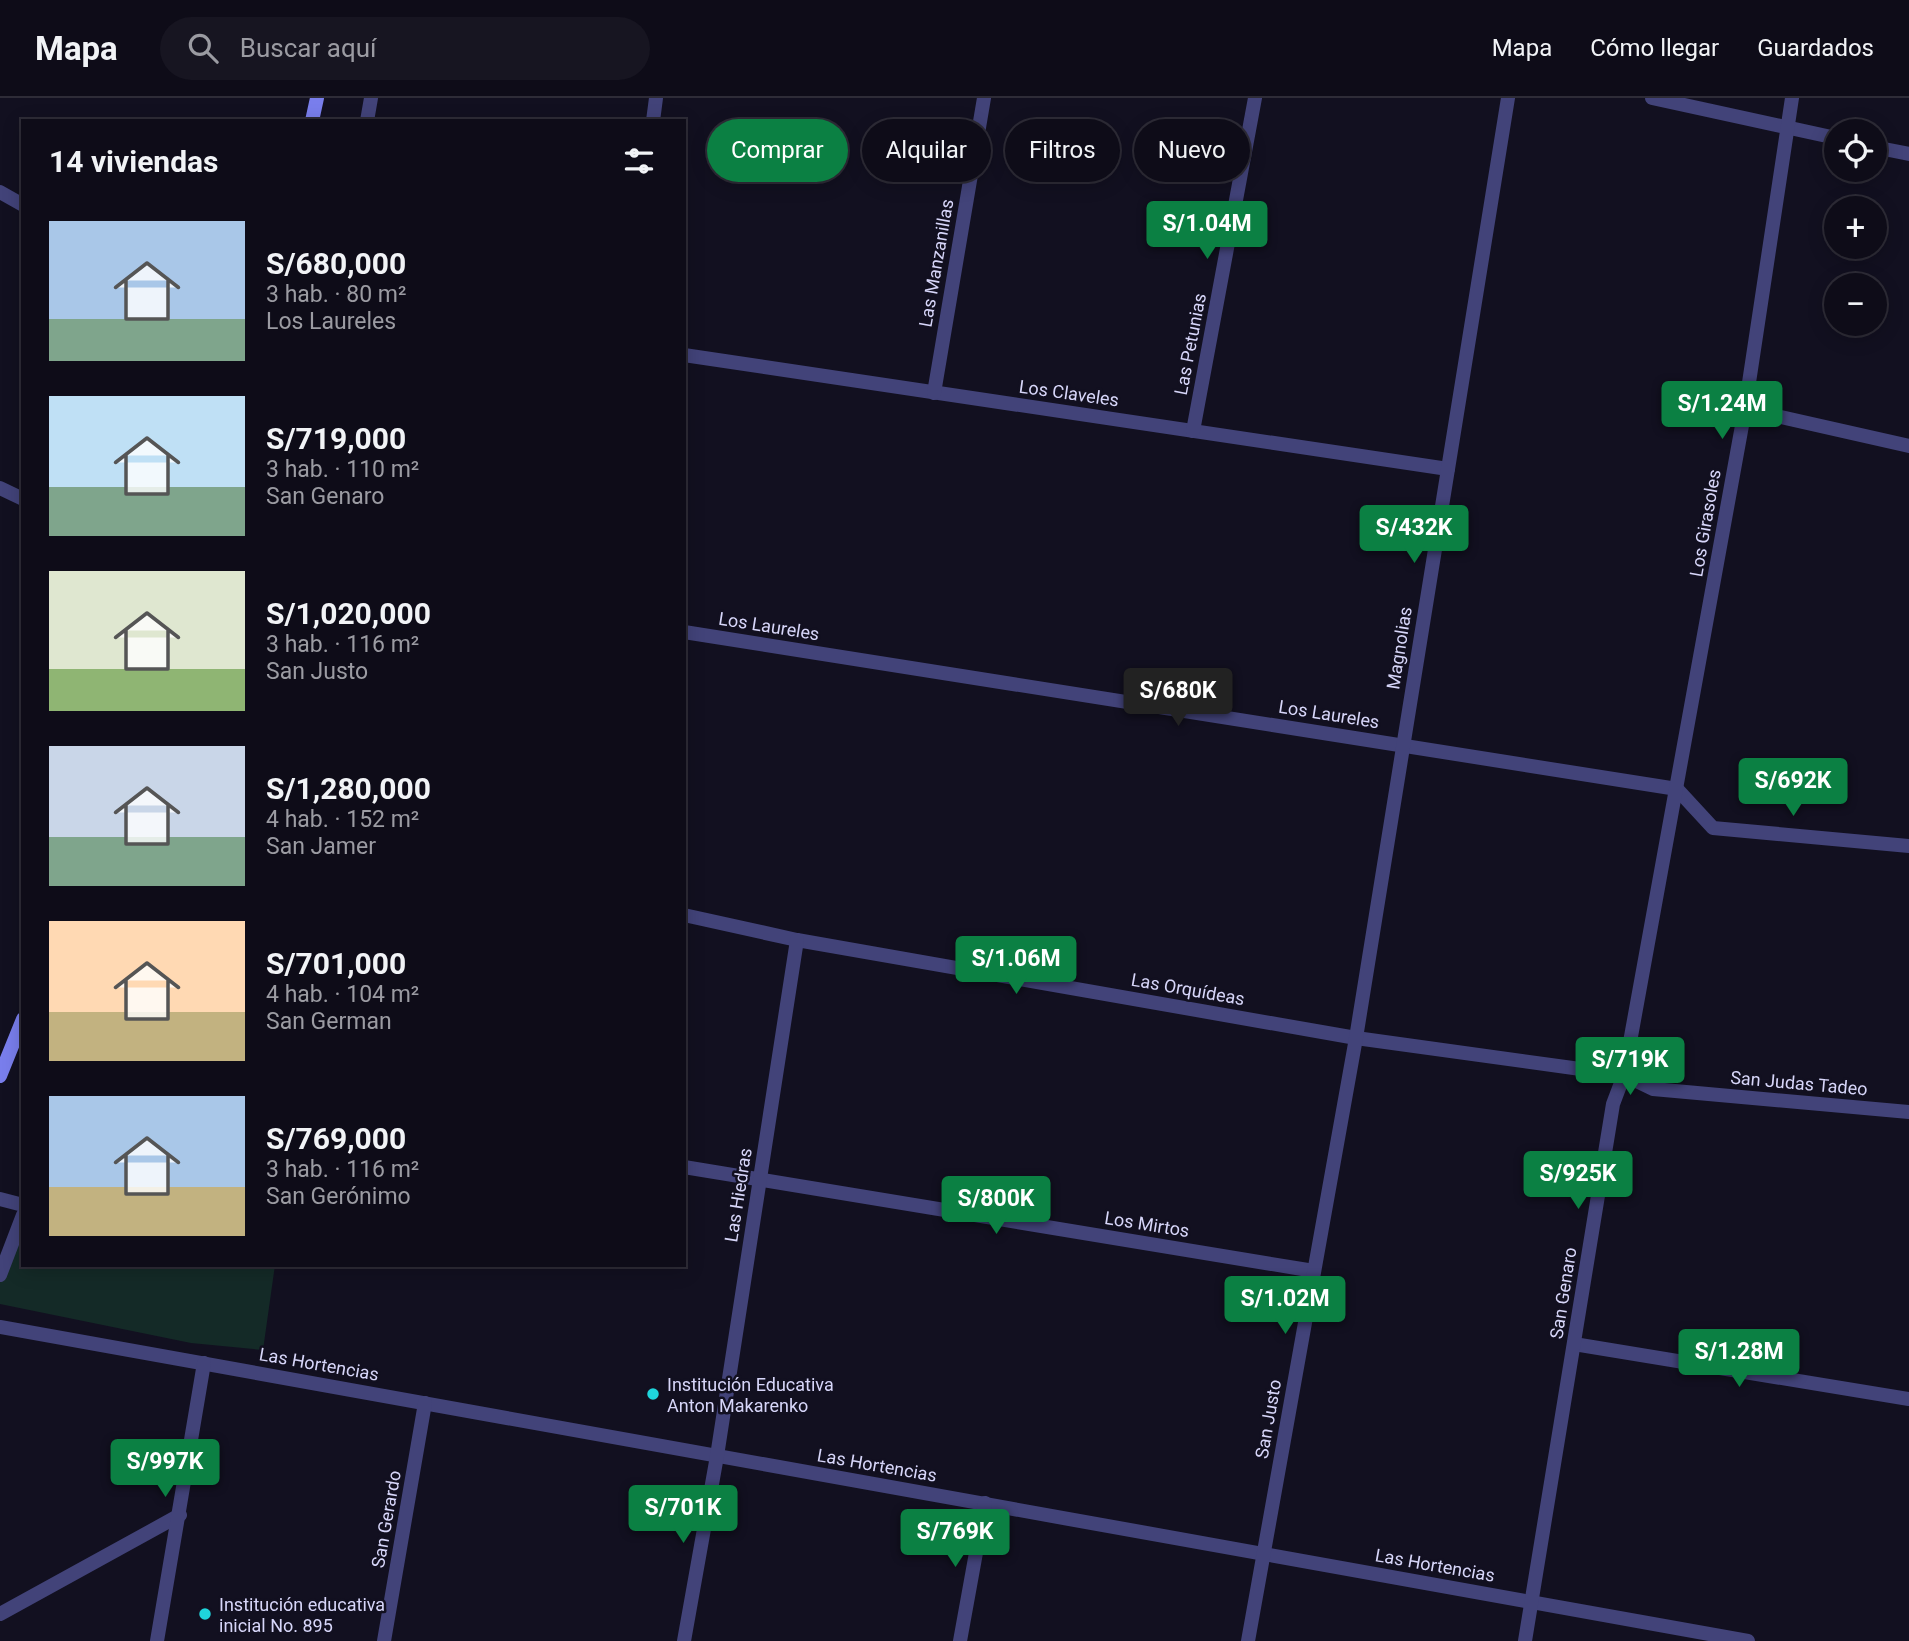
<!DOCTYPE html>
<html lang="es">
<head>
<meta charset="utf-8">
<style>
	:root { --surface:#0e0c18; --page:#171521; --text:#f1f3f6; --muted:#9b9ba2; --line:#2e2c37; --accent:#0b8043 }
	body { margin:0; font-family:Roboto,sans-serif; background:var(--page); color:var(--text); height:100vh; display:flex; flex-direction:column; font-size:26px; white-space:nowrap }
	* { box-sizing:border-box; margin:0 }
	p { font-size:23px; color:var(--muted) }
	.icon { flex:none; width:38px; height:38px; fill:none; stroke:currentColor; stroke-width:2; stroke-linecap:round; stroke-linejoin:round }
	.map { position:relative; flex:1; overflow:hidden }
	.sheet { position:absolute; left:21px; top:21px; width:665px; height:1148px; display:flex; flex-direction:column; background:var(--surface); border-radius:0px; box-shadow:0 4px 18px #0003,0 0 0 2px var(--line) }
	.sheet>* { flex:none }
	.top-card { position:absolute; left:707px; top:21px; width:665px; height:63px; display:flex; gap:14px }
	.controls { position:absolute; left:1824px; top:21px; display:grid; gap:14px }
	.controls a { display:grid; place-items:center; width:63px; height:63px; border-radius:50%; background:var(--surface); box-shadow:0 4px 18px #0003,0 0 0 2px var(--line); font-size:35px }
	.price { position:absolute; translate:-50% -60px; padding:0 16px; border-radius:7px; background:var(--accent); color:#fff; font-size:23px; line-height:46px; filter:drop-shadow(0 2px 4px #0008) }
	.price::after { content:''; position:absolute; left:50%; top:42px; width:21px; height:16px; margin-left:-10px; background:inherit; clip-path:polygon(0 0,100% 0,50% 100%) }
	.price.on { background:#222; color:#fff }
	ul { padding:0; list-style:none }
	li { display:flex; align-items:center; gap:21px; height:175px; padding:0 28px }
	li span { display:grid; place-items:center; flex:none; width:196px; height:140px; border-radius:0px; color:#555 }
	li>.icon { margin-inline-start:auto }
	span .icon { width:84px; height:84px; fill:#fffc; stroke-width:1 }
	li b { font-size:30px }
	h2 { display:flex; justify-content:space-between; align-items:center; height:84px; padding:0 28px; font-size:30px }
	.chip { padding:0 24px; border-radius:32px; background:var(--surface); box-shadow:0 4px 18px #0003,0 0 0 2px var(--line); font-size:24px; line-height:63px }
	.chip.on { background:var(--accent); color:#fff }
	header { display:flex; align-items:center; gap:42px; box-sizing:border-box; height:98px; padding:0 35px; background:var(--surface); border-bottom:2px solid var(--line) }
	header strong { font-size:33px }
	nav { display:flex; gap:38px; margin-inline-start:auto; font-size:24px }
	.search { width:490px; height:63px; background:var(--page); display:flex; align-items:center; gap:18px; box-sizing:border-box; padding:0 24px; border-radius:38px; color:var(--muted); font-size:26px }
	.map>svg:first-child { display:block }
</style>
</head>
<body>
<header>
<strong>Mapa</strong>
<div class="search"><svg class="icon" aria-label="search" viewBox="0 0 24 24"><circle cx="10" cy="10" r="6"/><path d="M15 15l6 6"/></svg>Buscar aquí</div>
<nav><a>Mapa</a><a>Cómo llegar</a><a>Guardados</a></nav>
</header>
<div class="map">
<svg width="1909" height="1543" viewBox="0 0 1909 1543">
	<rect width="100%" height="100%" fill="#121020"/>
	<!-- green -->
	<polygon fill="#142a27" points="23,1120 23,1167 275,1167 263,1252 191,1245 0,1206 0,1180"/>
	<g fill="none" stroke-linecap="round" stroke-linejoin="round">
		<!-- lane -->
		<g stroke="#424379" stroke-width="14">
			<polyline points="367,23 371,0"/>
			<polyline points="0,1101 23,1107"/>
			<polyline points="0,1177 23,1117"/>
		</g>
		<!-- street -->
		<g stroke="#424379" stroke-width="14">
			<polyline points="1652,0 1836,40"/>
			<polyline points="653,23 656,0"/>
			<polyline points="1874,49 1909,56"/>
			<polyline points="0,94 23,107"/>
			<polyline points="684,257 1448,371"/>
			<polyline points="934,295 984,0"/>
			<polyline points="1745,311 1909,348"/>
			<polyline points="1193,333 1255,0"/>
			<polyline points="0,390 23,401"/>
			<polyline points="684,534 1677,691"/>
			<polyline points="1677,691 1713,730 1909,748"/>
			<polyline points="684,817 797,842 1356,940 1624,977 1653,991 1909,1014"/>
			<polyline points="684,1069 1314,1173"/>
			<polyline points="0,1229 1748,1543"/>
			<polyline points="1574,1246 1909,1301"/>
			<polyline points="0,1516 180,1417"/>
			<polyline points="157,1543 204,1265"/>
			<polyline points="384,1543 425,1305"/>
			<polyline points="684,1543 717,1358 797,842"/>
			<polyline points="960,1543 985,1405"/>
			<polyline points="1248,1543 1356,940 1508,0"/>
			<polyline points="1525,1543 1613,1006 1624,977 1745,311 1792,0"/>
		</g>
		<!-- secondary -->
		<g stroke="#797eec" stroke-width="14">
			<polyline points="312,23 317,0"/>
			<polyline points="0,978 23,921"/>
		</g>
	</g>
	<!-- markers -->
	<g fill="#1fd5dc" stroke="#121020" stroke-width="2.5">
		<circle cx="653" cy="1296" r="7"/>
		<circle cx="205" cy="1516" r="7"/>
	</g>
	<g text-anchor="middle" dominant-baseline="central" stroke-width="5" stroke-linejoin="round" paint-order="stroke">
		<!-- street labels -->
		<g font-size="18" fill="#d7d6f9" stroke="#121020">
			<text transform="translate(936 165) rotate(-80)">Las Manzanillas</text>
			<text transform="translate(1190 246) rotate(-79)">Las Petunias</text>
			<text transform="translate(1069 295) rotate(8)">Los Claveles</text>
			<text transform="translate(1705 425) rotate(-80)">Los Girasoles</text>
			<text transform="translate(769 528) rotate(9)">Los Laureles</text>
			<text transform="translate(1399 550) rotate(-81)">Magnolias</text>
			<text transform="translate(1329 616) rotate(9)">Los Laureles</text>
			<text transform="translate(1188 891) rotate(10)">Las Orquídeas</text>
			<text transform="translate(1799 985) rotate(5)">San Judas Tadeo</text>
			<text transform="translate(738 1097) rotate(-81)">Las Hiedras</text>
			<text transform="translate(1147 1126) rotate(9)">Los Mirtos</text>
			<text transform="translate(1563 1195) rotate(-81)">San Genaro</text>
			<text transform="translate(319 1266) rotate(10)">Las Hortencias</text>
			<text transform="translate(1268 1321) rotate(-80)">San Justo</text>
			<text transform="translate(877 1367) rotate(10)">Las Hortencias</text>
			<text transform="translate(386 1421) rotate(-80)">San Gerardo</text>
			<text transform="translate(1435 1467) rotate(10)">Las Hortencias</text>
		</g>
		<!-- poi labels -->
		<g font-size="18" fill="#d7d6f9" stroke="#121020" text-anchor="start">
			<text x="667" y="1286">Institución Educativa<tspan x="667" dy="21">Anton Makarenko</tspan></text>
			<text x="219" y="1506">Institución educativa<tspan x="219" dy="21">inicial No. 895</tspan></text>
		</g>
	</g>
</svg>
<div class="controls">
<a><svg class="icon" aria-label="locate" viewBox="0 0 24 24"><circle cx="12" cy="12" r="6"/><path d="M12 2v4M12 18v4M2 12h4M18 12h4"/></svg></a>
<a>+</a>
<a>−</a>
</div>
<b class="price" style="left:1207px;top:163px">S/1.04M</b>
<b class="price" style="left:1722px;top:343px">S/1.24M</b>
<b class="price" style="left:1414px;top:467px">S/432K</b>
<b class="price on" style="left:1178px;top:630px">S/680K</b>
<b class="price" style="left:1793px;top:720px">S/692K</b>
<b class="price" style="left:1016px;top:898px">S/1.06M</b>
<b class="price" style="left:1630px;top:999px">S/719K</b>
<b class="price" style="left:1578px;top:1113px">S/925K</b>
<b class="price" style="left:996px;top:1138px">S/800K</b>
<b class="price" style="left:1285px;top:1238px">S/1.02M</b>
<b class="price" style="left:1739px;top:1291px">S/1.28M</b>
<b class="price" style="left:165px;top:1401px">S/997K</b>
<b class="price" style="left:683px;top:1447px">S/701K</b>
<b class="price" style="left:955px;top:1471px">S/769K</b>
<div class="top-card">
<a class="chip on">Comprar</a>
<a class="chip">Alquilar</a>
<a class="chip">Filtros</a>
<a class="chip">Nuevo</a>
</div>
<section class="sheet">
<h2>14 viviendas<svg class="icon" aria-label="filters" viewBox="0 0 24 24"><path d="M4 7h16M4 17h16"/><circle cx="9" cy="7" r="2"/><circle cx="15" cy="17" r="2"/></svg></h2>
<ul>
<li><span style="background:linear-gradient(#a9c7e8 70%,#7fa58c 0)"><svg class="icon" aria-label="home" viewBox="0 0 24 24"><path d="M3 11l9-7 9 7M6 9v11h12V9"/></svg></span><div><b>S/680,000</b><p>3 hab. · 80 m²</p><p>Los Laureles</p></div></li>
<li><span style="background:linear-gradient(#bfe0f5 65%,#7fa58c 0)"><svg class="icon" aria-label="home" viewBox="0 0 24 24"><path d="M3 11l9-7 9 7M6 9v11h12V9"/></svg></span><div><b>S/719,000</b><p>3 hab. · 110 m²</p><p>San Genaro</p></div></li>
<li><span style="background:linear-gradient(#dfe7d0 70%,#8fb573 0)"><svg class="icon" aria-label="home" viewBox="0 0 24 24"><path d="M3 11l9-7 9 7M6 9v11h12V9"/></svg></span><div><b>S/1,020,000</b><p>3 hab. · 116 m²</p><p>San Justo</p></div></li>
<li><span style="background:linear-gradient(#c9d6e8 65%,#7fa58c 0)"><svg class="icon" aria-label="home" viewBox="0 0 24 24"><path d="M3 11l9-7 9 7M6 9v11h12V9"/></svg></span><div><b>S/1,280,000</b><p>4 hab. · 152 m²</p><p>San Jamer</p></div></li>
<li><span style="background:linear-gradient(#ffd9b3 65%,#c2b280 0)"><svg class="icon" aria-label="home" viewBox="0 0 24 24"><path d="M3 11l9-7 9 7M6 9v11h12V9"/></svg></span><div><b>S/701,000</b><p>4 hab. · 104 m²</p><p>San German</p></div></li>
<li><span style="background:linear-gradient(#a9c7e8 65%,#c2b280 0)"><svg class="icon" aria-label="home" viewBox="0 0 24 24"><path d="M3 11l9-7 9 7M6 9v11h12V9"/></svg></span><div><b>S/769,000</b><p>3 hab. · 116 m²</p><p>San Gerónimo</p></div></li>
</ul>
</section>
</div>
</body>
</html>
